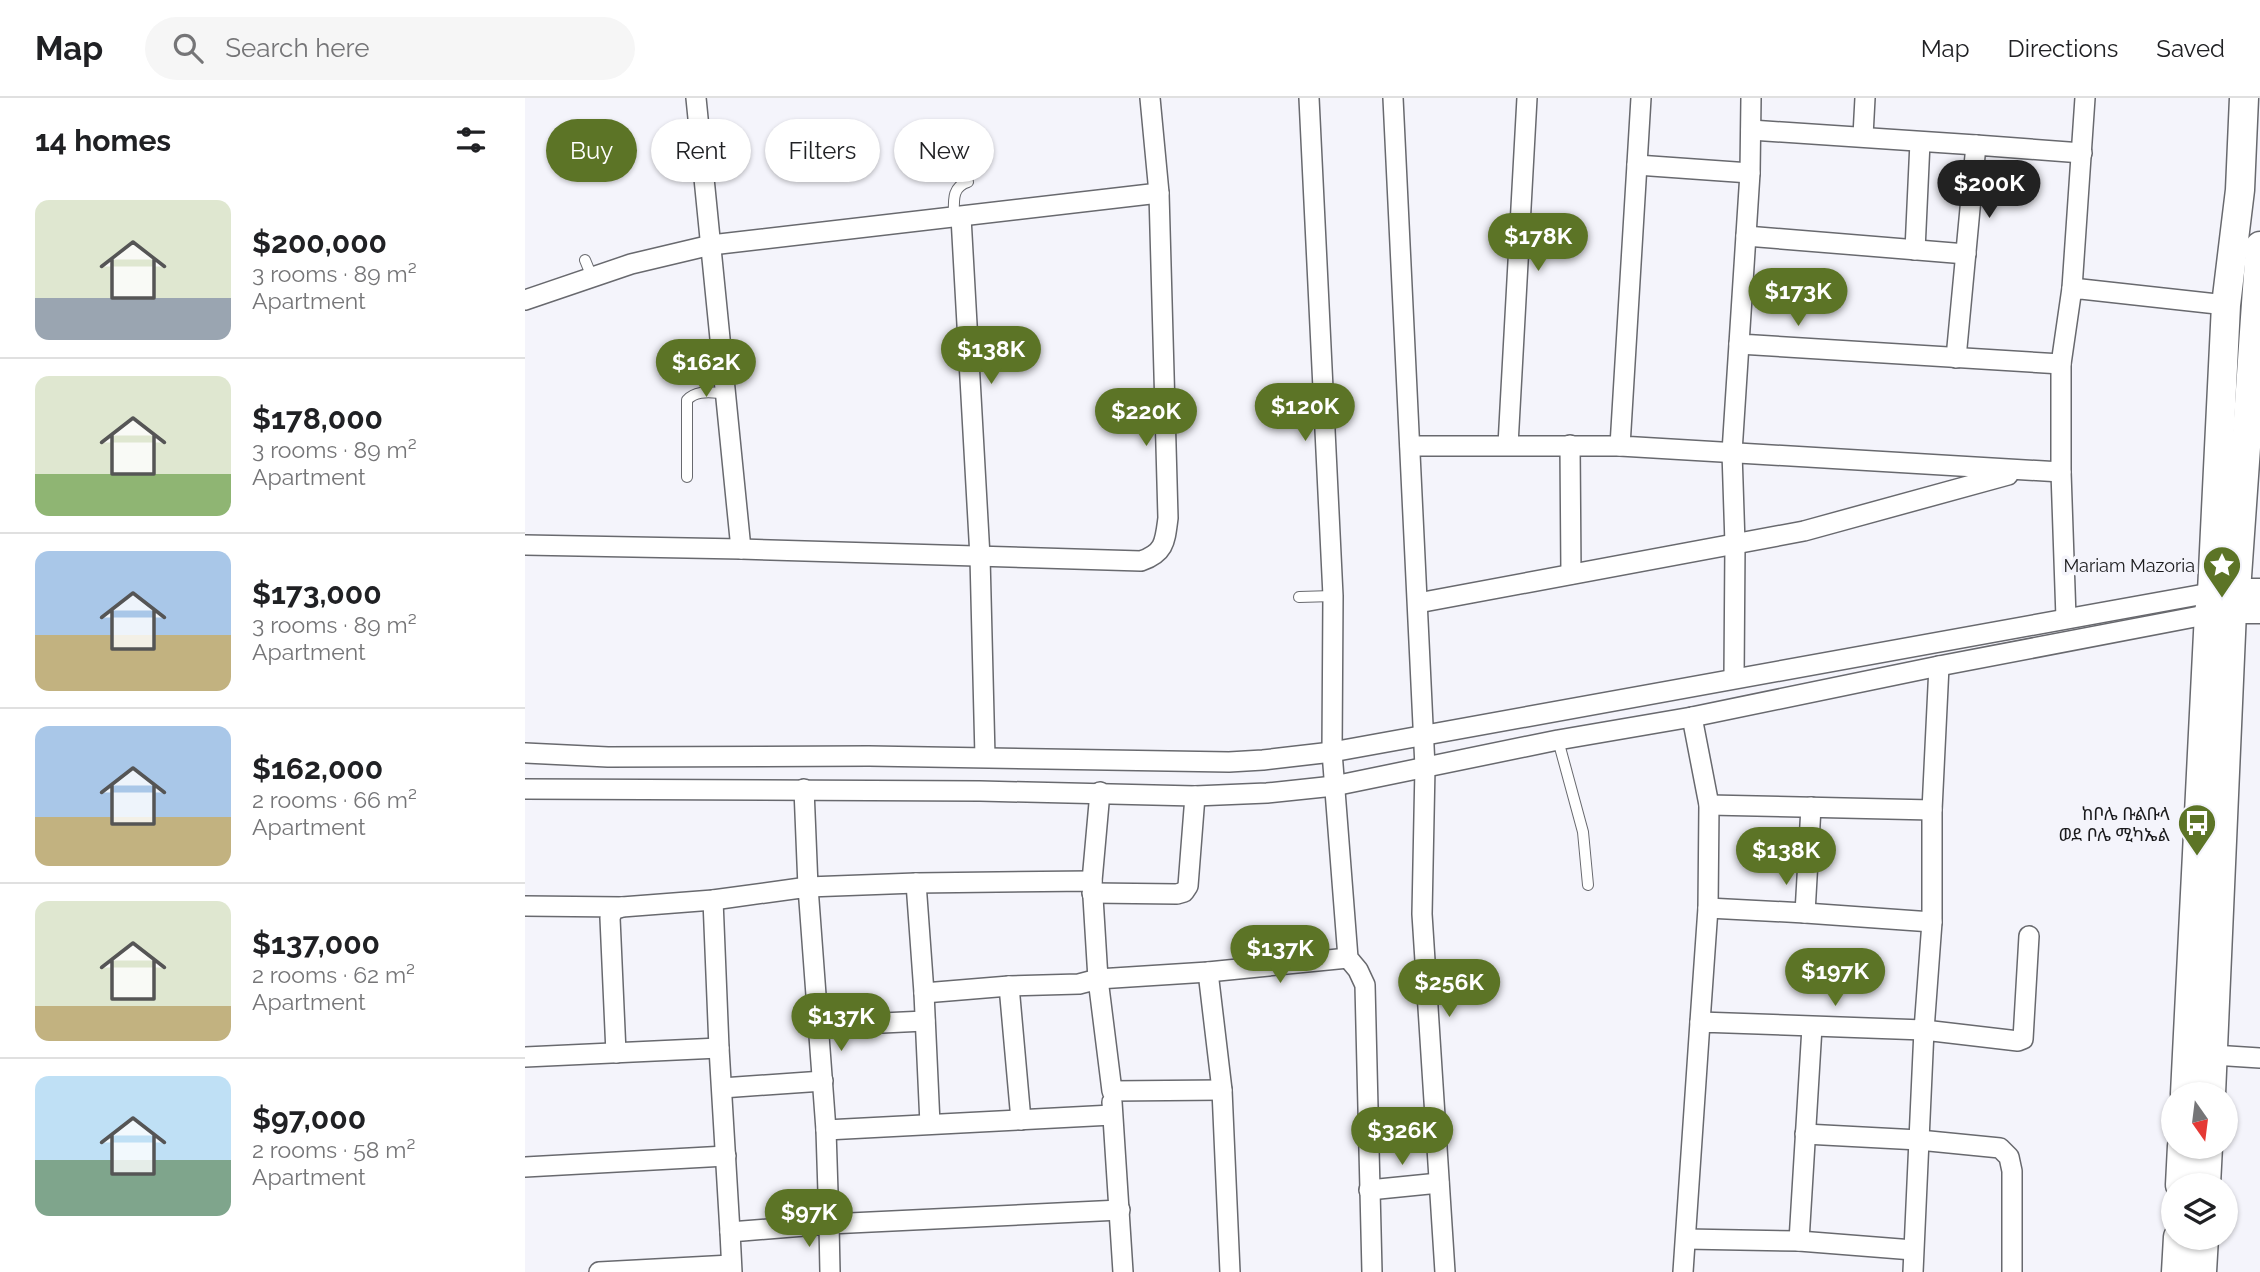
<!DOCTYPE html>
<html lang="en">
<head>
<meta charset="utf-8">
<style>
	:root { --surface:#fff; --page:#f6f6f6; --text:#202124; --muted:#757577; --line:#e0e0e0; --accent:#5c7426 }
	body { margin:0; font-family:Raleway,"Noto Sans Ethiopic",sans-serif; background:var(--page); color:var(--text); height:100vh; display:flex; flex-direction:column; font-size:26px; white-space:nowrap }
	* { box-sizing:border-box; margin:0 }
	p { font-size:23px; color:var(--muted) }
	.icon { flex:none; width:38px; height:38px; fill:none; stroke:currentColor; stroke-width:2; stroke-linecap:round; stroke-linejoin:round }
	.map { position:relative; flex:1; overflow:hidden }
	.panel { display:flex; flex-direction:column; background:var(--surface); width:525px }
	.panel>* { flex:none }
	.top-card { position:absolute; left:21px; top:21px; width:665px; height:63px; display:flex; gap:14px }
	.needle { width:46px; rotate:166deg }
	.buttons { position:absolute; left:1636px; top:984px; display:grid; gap:14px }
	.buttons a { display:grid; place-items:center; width:77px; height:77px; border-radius:50%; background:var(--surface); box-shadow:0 2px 5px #0004; font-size:35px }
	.price { position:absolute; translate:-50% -60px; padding:0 16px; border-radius:24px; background:var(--accent); color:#fff; font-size:23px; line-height:46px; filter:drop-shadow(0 2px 4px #0008) }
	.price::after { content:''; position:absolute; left:50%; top:42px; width:21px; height:16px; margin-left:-10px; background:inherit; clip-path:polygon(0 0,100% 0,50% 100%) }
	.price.on { background:#222; color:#fff }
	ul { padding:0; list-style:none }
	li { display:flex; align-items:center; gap:21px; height:175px; padding:0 35px }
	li+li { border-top:2px solid var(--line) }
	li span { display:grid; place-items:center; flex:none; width:196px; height:140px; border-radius:14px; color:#555 }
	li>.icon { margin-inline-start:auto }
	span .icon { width:84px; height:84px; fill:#fffc; stroke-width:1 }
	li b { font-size:30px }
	h2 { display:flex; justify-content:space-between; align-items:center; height:84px; padding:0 35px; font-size:30px }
	.tag { padding:0 24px; border-radius:32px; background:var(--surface); box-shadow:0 2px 5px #0004; font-size:24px; line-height:63px }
	.tag.on { background:var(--accent); color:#fff }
	header { display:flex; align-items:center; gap:42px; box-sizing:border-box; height:98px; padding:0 35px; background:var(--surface); border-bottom:2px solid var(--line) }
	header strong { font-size:33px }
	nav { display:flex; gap:38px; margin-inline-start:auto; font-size:24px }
	.search { width:490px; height:63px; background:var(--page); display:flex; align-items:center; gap:18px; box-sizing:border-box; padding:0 24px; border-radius:38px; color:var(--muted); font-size:26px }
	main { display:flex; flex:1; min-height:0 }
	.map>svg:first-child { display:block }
</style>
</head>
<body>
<header>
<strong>Map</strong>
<div class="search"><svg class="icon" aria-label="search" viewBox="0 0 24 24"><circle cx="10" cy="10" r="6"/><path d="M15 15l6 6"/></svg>Search here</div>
<nav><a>Map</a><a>Directions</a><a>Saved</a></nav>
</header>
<main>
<section class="panel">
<h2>14 homes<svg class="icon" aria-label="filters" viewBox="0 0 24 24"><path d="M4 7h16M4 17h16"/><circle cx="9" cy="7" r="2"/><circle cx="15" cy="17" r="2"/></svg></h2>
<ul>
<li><span style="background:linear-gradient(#dfe7d0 70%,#9aa5b1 0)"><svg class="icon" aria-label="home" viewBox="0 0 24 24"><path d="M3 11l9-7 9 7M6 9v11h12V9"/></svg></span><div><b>$200,000</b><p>3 rooms · 89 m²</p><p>Apartment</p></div></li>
<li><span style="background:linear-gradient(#dfe7d0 70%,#8fb573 0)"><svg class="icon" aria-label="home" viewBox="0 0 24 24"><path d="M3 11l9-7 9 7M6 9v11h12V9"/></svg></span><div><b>$178,000</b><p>3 rooms · 89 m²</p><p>Apartment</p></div></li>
<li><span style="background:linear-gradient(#a9c7e8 60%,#c2b280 0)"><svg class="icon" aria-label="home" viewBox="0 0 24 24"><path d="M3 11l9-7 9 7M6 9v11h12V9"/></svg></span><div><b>$173,000</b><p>3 rooms · 89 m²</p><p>Apartment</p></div></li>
<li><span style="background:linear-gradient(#a9c7e8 65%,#c2b280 0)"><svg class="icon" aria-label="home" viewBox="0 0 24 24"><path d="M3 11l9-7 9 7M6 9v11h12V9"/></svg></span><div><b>$162,000</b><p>2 rooms · 66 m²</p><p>Apartment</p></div></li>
<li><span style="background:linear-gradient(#dfe7d0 75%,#c2b280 0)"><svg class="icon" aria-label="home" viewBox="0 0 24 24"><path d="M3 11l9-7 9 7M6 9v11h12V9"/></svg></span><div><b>$137,000</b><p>2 rooms · 62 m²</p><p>Apartment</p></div></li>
<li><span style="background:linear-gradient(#bfe0f5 60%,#7fa58c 0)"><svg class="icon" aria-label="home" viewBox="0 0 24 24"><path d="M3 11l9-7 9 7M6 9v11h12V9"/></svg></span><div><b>$97,000</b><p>2 rooms · 58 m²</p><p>Apartment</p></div></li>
</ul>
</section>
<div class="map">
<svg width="1735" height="1174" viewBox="0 0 1735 1174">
	<rect width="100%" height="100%" fill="#f4f4fb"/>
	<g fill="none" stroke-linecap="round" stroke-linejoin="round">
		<!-- service casing -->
		<g stroke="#68696e" stroke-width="12">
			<g id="service">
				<path d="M429,120C429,104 426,89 443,84"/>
				<polyline points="60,162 67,179"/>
				<path d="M162,379V302C172,291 187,295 201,295"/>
				<polyline points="774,499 808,498"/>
				<polyline points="1033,642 1058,734 1063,787"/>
			</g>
		</g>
		<!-- minor casing -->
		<g stroke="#68696e" stroke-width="22">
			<g id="minor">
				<polyline points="171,0 216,451"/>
				<polyline points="784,0 808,498 807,654 823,860 833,872 840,887 847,1174"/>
				<polyline points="868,0 900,669 897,816 920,1174"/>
				<polyline points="1116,0 1095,348 1536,374 1536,266 1547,190 1701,207"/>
				<polyline points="1226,0 1225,75 1214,246 1536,266"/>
				<polyline points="1226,32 1451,47"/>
				<polyline points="1338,38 1340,0"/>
				<polyline points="1112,67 1225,75"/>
				<polyline points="436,119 455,459 460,659"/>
				<polyline points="1221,138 1441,156"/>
				<polyline points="1390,152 1395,44"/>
				<polyline points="1547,190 1560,0"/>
				<polyline points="0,202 106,166 186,147 634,95"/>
				<polyline points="1431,260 1451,47 1557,55"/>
				<polyline points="983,347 1002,0"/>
				<polyline points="1045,347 1046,476"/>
				<polyline points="885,348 1095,348"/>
				<polyline points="1536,374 1541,520"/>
				<path d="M0,447L216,451L616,463C640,455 640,443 643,420L634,95L625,0"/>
				<polyline points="893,505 1279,433 1483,377"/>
				<polyline points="1209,580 1210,446 1207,354 1214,246"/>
				<polyline points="1167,619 1184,707 1183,810 1175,924"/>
				<polyline points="0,655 83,659 344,658 704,664 738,662 807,654 1696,493"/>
				<polyline points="0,691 455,693 670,698 742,695 809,688 1033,642 1167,619 1414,568 1696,514"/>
				<polyline points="279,691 283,789 391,785 567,783 573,881 683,874 823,860"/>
				<polyline points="1184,707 1407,712"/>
				<polyline points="567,783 575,694"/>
				<polyline points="391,785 399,895 484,888 554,886 573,881 587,993 697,992"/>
				<polyline points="567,795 652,796 659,794 663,788 670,698"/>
				<polyline points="188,802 194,950 205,1134"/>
				<polyline points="0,808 97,809"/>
				<polyline points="1183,810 1280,815 1286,709"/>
				<polyline points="1280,815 1407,824"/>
				<polyline points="683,874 697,992 705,1174"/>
				<polyline points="484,888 496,1022"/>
				<polyline points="399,895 405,1026"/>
				<polyline points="293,928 400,923"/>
				<polyline points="91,955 85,820 88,812 97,809 188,802 283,789 301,1032 304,1126 205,1134 207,1174"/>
				<polyline points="1688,957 1735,960"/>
				<polyline points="0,959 194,950"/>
				<polyline points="197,990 298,983"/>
				<polyline points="587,1004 598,1174"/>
				<polyline points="301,1032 587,1017"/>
				<polyline points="1280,1036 1394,1042 1475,1050 1484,1059 1487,1073 1487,1174"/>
				<polyline points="0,1069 201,1058"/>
				<polyline points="844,1092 914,1085"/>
				<polyline points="1161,1141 1274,1143 1287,929"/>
				<polyline points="1274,1143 1388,1152"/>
				<polyline points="74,1174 206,1167"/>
				<polyline points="305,1174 304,1126 595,1112"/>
				<polyline points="1158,1174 1175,924 1399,932 1407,824 1407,712 1414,568"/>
				<polyline points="1388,1174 1399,932 1493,943 1498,941 1504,838"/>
			</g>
		</g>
		<!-- tertiary casing -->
		<g stroke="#68696e" stroke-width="27">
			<g id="tertiary">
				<polyline points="1711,493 1735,493"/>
				<polyline points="1707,513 1735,513"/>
			</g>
		</g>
		<!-- secondary casing -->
		<g stroke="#68696e" stroke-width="31">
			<g id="secondary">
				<polyline points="1660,996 1684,515 1687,494 1701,207 1715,92 1719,0"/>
				<polyline points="1686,996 1707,513 1711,493 1735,148"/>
				<polyline points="1655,1087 1657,1048"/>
				<polyline points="1681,1087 1683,1048"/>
				<polyline points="1651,1174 1653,1139"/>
				<polyline points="1677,1174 1679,1139"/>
			</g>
		</g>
		<!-- service -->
		<use href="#service" stroke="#fff" stroke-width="10"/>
		<!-- minor -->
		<use href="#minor" stroke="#fff" stroke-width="19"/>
		<!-- tertiary -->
		<use href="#tertiary" stroke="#fff" stroke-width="24"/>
		<!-- secondary -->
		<use href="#secondary" stroke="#fff" stroke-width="28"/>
	</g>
	<!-- icons -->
	<defs>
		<g id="sight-pin" transform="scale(2.0125)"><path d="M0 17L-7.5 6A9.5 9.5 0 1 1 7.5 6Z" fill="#5c7426" stroke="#f4f4fb"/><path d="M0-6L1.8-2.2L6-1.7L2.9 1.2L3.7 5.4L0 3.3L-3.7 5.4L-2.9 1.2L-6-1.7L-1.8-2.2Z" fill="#fff"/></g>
		<g id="bus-pin" transform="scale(2.0125)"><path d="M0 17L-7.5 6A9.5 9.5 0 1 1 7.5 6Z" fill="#5c7426" stroke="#f4f4fb"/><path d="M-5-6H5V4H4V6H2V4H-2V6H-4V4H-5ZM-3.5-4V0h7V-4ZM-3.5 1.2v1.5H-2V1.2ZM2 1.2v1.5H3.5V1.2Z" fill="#fff"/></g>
	</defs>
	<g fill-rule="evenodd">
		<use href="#sight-pin" x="1697" y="467"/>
		<use href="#bus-pin" x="1672" y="725"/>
	</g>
	<g text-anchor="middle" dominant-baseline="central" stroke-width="7" stroke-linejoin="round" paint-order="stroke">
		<!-- poi labels -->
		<g font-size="18" fill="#1a1a1c" stroke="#f4f4fb" text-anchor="end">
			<text x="1670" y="467">Mariam Mazoria</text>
			<text x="1645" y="715">ከቦሌ ቡልቡላ<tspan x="1645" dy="21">ወደ ቦሌ ሚካኤል</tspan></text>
		</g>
	</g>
</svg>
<div class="buttons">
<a><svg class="needle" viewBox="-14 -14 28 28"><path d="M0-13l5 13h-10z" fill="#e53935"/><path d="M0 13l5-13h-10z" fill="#757577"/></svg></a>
<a><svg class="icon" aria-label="layers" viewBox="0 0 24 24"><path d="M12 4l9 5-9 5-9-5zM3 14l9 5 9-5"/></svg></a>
</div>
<b class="price on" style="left:1464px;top:122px">$200K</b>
<b class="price" style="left:1013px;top:175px">$178K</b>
<b class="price" style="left:1273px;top:230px">$173K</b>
<b class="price" style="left:466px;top:288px">$138K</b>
<b class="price" style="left:181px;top:301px">$162K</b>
<b class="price" style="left:780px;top:345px">$120K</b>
<b class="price" style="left:621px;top:350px">$220K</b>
<b class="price" style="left:1261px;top:789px">$138K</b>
<b class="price" style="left:755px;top:887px">$137K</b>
<b class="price" style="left:1310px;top:910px">$197K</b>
<b class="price" style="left:924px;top:921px">$256K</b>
<b class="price" style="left:316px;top:955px">$137K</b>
<b class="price" style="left:877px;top:1069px">$326K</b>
<b class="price" style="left:284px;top:1151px">$97K</b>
<div class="top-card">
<a class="tag on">Buy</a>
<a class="tag">Rent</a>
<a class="tag">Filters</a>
<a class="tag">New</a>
</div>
</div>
</main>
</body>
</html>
